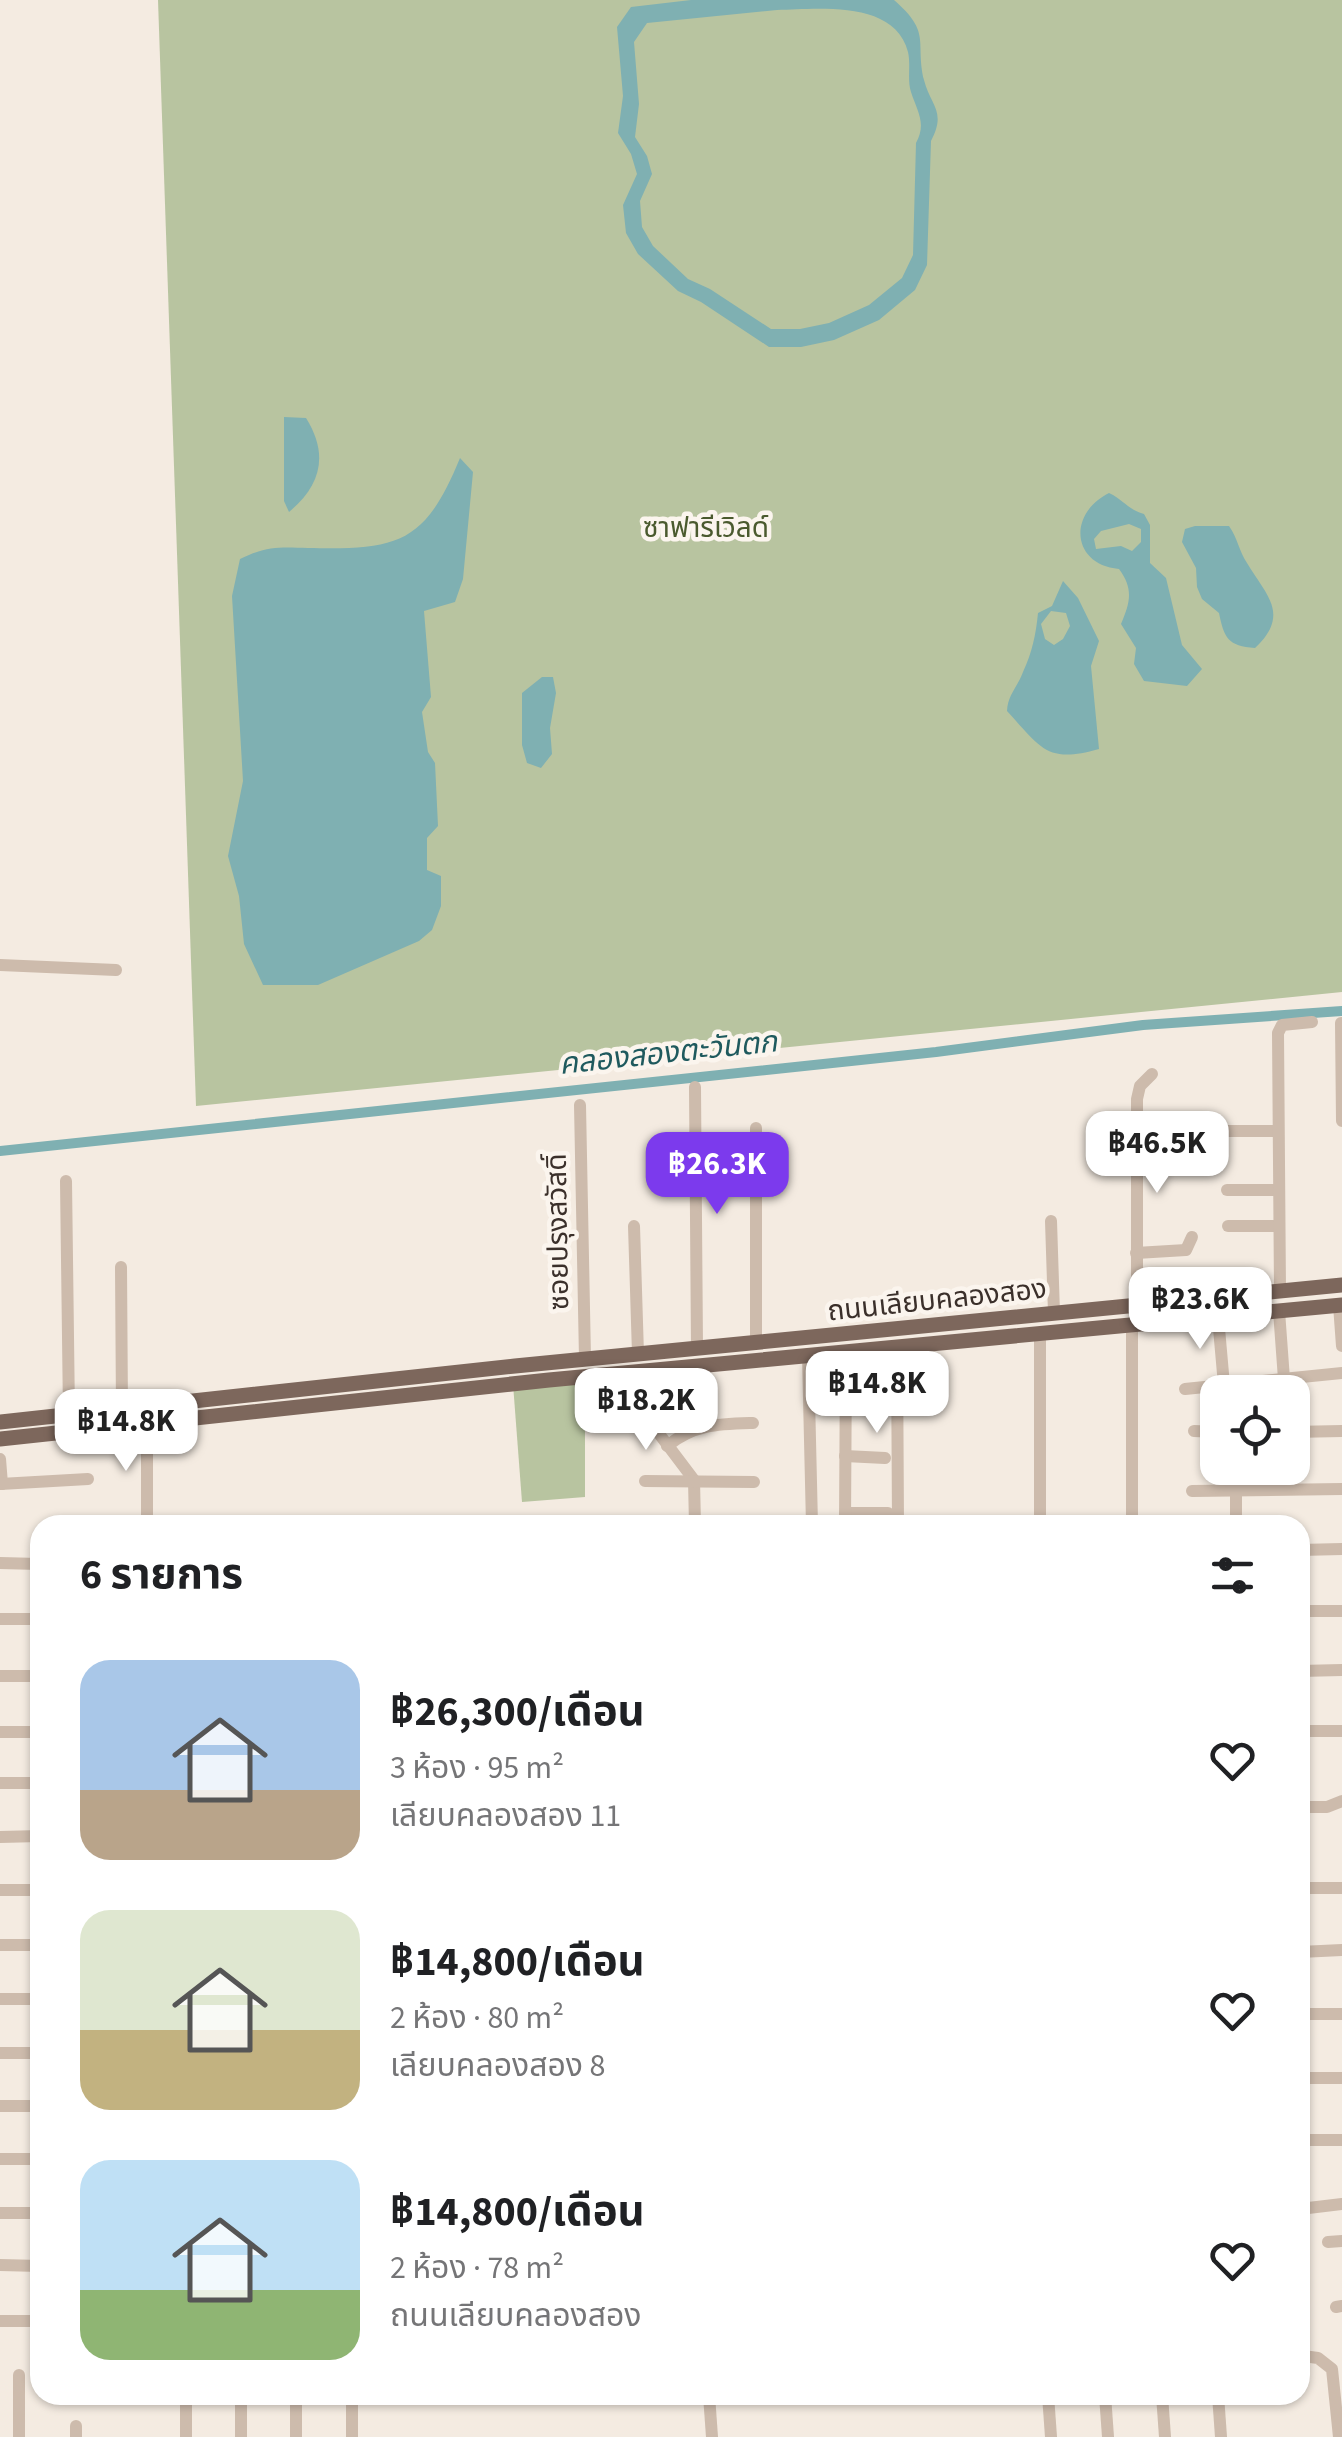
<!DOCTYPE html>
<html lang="th">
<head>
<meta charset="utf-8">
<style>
	:root { --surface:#fff; --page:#f2f2f2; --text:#202124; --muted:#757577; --accent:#7c3aed }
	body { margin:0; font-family:"Source Sans 3","Noto Sans Thai",sans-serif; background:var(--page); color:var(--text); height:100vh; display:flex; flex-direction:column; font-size:38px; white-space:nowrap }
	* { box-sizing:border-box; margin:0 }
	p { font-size:32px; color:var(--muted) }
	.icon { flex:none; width:55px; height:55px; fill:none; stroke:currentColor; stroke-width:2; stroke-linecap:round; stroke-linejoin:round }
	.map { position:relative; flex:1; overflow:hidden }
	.details { position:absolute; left:30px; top:1515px; width:1280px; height:890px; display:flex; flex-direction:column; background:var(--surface); border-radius:30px; box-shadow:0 2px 8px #0004 }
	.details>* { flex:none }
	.buttons { position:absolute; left:1200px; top:1375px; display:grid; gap:20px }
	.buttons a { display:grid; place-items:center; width:110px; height:110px; border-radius:20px; background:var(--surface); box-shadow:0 2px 8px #0004; font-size:50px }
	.price { position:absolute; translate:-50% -85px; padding:0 22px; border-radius:20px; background:#fff; color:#222; font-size:32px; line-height:65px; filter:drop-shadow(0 2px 5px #0008) }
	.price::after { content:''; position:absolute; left:50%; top:60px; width:30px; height:22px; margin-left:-15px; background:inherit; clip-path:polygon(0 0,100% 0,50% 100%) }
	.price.selected { background:var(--accent); color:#fff }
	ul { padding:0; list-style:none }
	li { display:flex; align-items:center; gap:30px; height:250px; padding:0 50px }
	li span { display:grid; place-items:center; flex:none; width:280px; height:200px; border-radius:30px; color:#555 }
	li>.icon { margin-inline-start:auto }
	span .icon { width:120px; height:120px; fill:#fffc; stroke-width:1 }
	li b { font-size:42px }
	h2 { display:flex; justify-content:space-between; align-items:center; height:120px; padding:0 50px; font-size:42px }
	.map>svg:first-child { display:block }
</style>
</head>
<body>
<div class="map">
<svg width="1342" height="2437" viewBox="0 0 1342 2437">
	<rect width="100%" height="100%" fill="#f4ebe1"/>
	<!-- green -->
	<g fill="#b8c4a0">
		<polygon points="158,0 1342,0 1342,992 196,1106"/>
		<polygon points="585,1377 585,1497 522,1502 513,1384"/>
	</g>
	<!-- water -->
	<g fill="#7fb0b2" fill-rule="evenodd">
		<path d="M691,0H894C932,33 915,41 924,80C930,105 947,111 931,141L927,265L915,290L879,320L834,340L801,347H769L701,302L678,291L638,254L626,233L623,205L637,174L631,154L618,133L623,96L617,27L631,7ZM777,10C819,9 895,0 908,52C911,65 907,80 911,92C917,111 927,123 916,143L913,255L902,278L869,305L829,323L800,329H771L710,289L688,279L653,246L642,227L640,201L652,174L647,156L635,137L639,104L634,42L647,23Z"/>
		<path d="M284,417L306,418C329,455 321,485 289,512L284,501Z"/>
		<path d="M460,458L473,472L463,579L455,602L424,611L431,697L422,712L428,752L435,763L438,826L427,838V870L441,876V906L432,930L419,941L318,985H263L244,944L239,896L228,856L243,781L232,596L240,559C267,546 279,547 308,548C398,550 425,544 460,458Z"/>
		<path d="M1109,493C1124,500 1127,509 1144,514L1150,525V563L1166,578L1182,645L1202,669L1187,686L1144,681L1134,664L1136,648L1121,624C1130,603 1134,589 1119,569C1072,565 1067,514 1109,493ZM1129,524L1141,529V542L1132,551L1121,546L1096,549L1094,539L1101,531Z"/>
		<path d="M1195,526H1229C1238,539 1239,551 1247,563C1266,595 1291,614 1255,648C1228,646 1224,638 1219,613L1202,599L1197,587L1196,568L1182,542L1185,529Z"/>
		<path d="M1063,581L1078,598L1099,641L1091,666L1099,749C1047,764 1041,748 1007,711C1008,694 1017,688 1023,672C1032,653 1036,634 1038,613L1052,606ZM1051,611L1066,613L1070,626L1063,639L1054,645L1045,639L1041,624Z"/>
		<polygon points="542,677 553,677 556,693 550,728 552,754 541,768 527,763 522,745 522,693"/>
	</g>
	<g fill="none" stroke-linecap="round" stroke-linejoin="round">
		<!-- canal -->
		<polyline stroke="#7fb0b2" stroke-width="10" points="0,1151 936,1052 1143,1025 1342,1011"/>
		<!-- minor -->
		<g stroke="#cdbbac" stroke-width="12">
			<polyline points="0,965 116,970"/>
			<polyline points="1341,1023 1342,1121"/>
			<polyline points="695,1087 697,1348"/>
			<polyline points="580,1105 585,1359"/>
			<polyline points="756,1128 756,1342"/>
			<polyline points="1228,1131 1278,1131"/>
			<polyline points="66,1181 69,1414"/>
			<polyline points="1227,1190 1278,1190"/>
			<polyline points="1051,1221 1054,1313"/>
			<polyline points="634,1226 638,1354"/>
			<polyline points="1228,1226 1279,1226"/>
			<polyline points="1136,1253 1186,1250 1192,1237"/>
			<polyline points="121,1267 122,1409"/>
			<polyline points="1280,1291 1278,1033 1282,1025 1312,1022"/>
			<polyline points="1137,1305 1137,1099 1140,1086 1152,1074"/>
			<polyline points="1339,1305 1342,1346"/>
			<polyline points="1279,1311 1284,1379"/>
			<polyline points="1218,1317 1224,1385"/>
			<polyline points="897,1347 898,1525"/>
			<polyline points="808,1355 812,1525"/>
			<polyline points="651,1370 660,1435 694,1480 695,1525"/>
			<polyline points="1185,1389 1342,1373"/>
			<polyline points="846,1401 885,1401"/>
			<polyline points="147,1423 147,1525"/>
			<polyline points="1194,1431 1218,1432"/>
			<polyline points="1292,1432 1342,1431"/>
			<path d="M667,1446C694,1424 719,1424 753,1423"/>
			<polyline points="845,1456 885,1458"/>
			<polyline points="0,1459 2,1484"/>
			<polyline points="645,1481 754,1482"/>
			<polyline points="0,1484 88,1479"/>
			<polyline points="1192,1491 1342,1489"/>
			<polyline points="845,1513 888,1513"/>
			<polyline points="845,1525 846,1352"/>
			<polyline points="1040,1525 1040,1333"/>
			<polyline points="1132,1525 1132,1324"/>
			<polyline points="1236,1525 1236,1468"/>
			<polyline points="1300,1550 1342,1549"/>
			<polyline points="0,1563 39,1564"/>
			<polyline points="1300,1611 1342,1611"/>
			<polyline points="0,1619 40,1619"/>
			<polyline points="1300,1671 1342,1670"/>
			<polyline points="0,1676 40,1676"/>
			<polyline points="1300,1731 1342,1731"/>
			<polyline points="0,1732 40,1732"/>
			<polyline points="0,1783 40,1783"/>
			<polyline points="1300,1807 1327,1807 1342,1801"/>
			<polyline points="0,1837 40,1836"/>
			<polyline points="1300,1888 1342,1888"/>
			<polyline points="0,1890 40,1890"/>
			<polyline points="0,1945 40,1945"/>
			<polyline points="1300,1952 1342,1950"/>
			<polyline points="0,1999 40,1999"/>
			<polyline points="1300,2014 1342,2014"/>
			<polyline points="0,2053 40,2053"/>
			<polyline points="1300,2078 1342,2078"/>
			<polyline points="0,2106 40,2106"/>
			<polyline points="1300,2140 1342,2140"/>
			<polyline points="0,2159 40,2159"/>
			<polyline points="1300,2209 1342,2204"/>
			<polyline points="0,2213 40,2213"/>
			<polyline points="1328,2242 1342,2241"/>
			<polyline points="0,2265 40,2266"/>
			<polyline points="1336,2307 1342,2306"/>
			<polyline points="0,2321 40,2321"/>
			<polyline points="1303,2356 1318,2358 1332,2369 1339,2437"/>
			<polyline points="186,2395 186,2437"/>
			<polyline points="241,2395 241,2437"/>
			<polyline points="296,2395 296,2437"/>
			<polyline points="352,2395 352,2437"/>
			<polyline points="709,2395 712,2437"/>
			<polyline points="1048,2395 1051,2437"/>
			<polyline points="1105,2395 1108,2437"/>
			<polyline points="1162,2395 1165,2437"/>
			<polyline points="1218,2395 1221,2437"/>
			<polyline points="76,2426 76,2437"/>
			<polyline points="19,2437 19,2375"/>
		</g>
		<!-- major -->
		<g stroke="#7d675c" stroke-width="15">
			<polyline points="0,1422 515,1366 1342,1285"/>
			<polyline points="0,1439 549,1380 1342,1305"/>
		</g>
	</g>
	<g text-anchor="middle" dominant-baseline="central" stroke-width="9" stroke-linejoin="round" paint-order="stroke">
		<!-- park labels -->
		<g font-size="28" fill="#4a5a2e" stroke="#fbf5ee">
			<text x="706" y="528">ซาฟารีเวิลด์</text>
		</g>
		<!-- street labels -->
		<g font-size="28" fill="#3b302b" stroke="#fbf5ee">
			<text transform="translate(558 1232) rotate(-91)">ซอยปรุงสวัสดิ์</text>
			<text transform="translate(937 1300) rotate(-6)">ถนนเลียบคลองสอง</text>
		</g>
		<!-- water labels -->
		<g font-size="30" font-style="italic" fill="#1f5a5e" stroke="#fbf5ee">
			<text transform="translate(668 1053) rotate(-6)">คลองสองตะวันตก</text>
		</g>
	</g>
</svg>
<div class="buttons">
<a><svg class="icon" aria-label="locate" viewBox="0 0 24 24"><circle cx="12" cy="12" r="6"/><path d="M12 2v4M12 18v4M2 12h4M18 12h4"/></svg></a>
</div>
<b class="price" style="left:1157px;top:1196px">฿46.5K</b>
<b class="price selected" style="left:717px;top:1217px">฿26.3K</b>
<b class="price" style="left:1200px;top:1352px">฿23.6K</b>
<b class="price" style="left:877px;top:1436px">฿14.8K</b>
<b class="price" style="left:646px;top:1453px">฿18.2K</b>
<b class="price" style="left:126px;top:1474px">฿14.8K</b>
<section class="details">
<h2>6 รายการ<svg class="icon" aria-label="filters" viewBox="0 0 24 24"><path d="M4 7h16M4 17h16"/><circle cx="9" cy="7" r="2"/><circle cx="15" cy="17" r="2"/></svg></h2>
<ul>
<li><span style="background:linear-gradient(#a9c7e8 65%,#b9a48a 0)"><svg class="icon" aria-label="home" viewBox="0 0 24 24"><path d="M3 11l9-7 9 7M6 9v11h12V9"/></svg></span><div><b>฿26,300/เดือน</b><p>3 ห้อง · 95 m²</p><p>เลียบคลองสอง 11</p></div><svg class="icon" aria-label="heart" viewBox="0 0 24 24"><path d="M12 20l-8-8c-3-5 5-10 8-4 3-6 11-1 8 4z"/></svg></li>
<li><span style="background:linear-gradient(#dfe7d0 60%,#c2b280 0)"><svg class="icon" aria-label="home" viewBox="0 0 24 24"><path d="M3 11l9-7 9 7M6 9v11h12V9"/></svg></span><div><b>฿14,800/เดือน</b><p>2 ห้อง · 80 m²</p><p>เลียบคลองสอง 8</p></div><svg class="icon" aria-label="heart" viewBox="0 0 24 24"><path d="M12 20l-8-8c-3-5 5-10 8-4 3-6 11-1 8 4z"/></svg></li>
<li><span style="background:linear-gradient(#bfe0f5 65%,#8fb573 0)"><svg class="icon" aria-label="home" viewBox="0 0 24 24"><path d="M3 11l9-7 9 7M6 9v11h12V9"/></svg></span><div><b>฿14,800/เดือน</b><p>2 ห้อง · 78 m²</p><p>ถนนเลียบคลองสอง</p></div><svg class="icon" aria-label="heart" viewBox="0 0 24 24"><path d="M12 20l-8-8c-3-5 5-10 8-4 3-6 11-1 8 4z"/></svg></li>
</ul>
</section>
</div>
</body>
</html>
